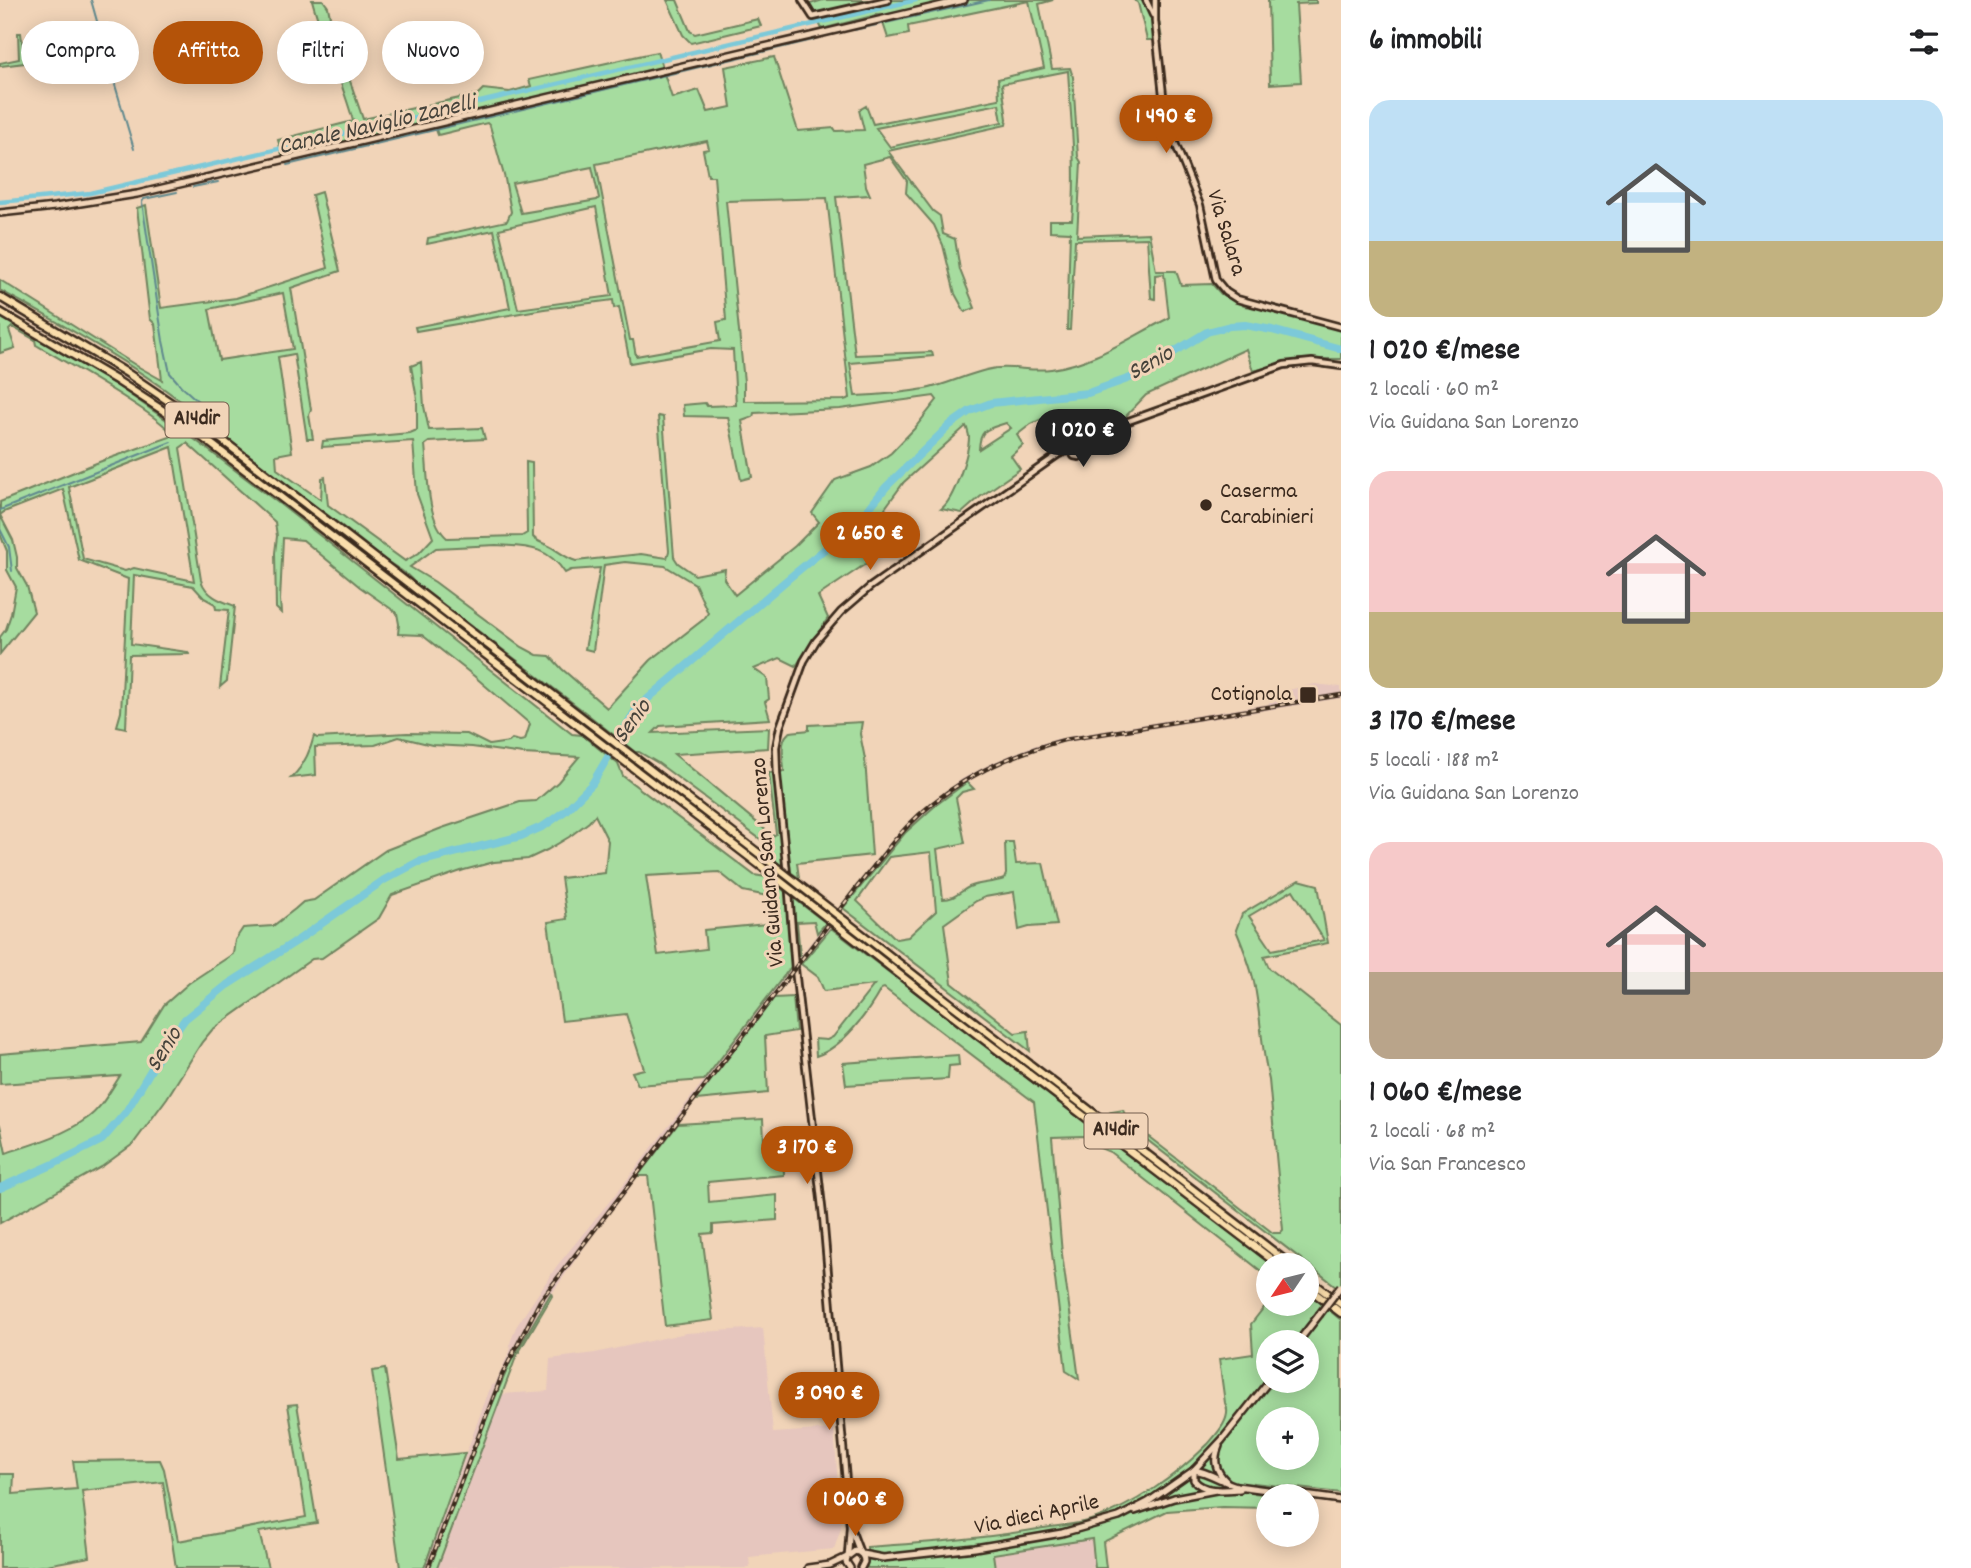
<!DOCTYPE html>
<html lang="it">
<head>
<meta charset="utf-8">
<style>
	:root { --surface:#fff; --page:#f6f6f6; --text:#202124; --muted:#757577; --accent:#b45309 }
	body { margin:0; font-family:Dekko,sans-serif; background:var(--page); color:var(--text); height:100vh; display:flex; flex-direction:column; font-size:26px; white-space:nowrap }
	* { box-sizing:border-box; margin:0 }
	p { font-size:23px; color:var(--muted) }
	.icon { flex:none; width:38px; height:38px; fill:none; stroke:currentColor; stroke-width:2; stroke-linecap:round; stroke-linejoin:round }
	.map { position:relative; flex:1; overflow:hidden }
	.side { display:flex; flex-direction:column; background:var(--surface); width:630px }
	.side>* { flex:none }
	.top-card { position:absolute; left:21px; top:21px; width:665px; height:63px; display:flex; gap:14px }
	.needle { width:46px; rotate:235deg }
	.fabs { position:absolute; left:1256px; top:1253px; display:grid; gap:14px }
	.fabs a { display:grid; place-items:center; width:63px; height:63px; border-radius:50%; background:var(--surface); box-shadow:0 4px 18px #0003; font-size:35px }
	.price { position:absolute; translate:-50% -60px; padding:0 16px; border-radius:24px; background:var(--accent); color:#fff; font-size:23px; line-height:46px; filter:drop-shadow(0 2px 4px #0008) }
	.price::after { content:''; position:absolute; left:50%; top:42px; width:21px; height:16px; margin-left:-10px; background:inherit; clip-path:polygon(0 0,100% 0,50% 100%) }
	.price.active { background:#222; color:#fff }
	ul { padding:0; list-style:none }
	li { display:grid; align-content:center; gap:14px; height:371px; padding:0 28px }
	li span { display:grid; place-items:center; height:217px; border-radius:21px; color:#555 }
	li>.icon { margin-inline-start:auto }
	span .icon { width:126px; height:126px; fill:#fffc; stroke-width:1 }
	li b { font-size:30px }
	h2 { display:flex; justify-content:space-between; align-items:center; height:84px; padding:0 28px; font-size:30px }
	.tag { padding:0 24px; border-radius:32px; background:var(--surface); box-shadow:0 4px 18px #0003; font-size:24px; line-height:63px }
	.tag.active { background:var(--accent); color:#fff }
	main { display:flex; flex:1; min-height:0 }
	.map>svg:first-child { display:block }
</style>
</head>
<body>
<main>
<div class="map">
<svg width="1341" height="1568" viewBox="0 0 1341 1568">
	<rect width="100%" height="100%" fill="#f1d4b8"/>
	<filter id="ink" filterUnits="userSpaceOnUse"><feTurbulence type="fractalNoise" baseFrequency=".0143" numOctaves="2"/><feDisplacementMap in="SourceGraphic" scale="14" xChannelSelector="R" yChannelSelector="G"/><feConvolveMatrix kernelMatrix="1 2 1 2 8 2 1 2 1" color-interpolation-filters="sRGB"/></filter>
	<g filter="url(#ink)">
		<!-- built -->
		<g fill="#e6c6be">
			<polygon points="1315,684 1341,687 1341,698 1067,742 1066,737 1269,704 1270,694"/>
			<polygon points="1061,738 1061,743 1034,750 1009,759 987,770 954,791 905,833 840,912 838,910 888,845 910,821 941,795 962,779 992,763 1030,747"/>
			<polygon points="826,923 831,928 781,989 638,1176 590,1239 537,1315 510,1362 487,1416 430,1568 424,1568 491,1385 495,1384 511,1348 509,1346 516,1327 556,1267 622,1186"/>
			<polygon points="763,1328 773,1433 834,1429 841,1528 834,1549 749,1557 750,1568 437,1568 501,1394 548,1391 550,1359 595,1353 686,1333"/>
			<polygon points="1093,1539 1095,1568 995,1568 993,1554"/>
		</g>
		<!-- green -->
		<g fill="#a6dc9f" stroke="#70835e" stroke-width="2" fill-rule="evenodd">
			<path d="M312,0H323L328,7L333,31L363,119L478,94L483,89L510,92L531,86L529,80L657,52L672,98L699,90L708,112L731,107L725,67L774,57L798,131L834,128L836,131L864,130L859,110L866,106L873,124L999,99L998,79L1044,68L1029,1L908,26L909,34L888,38L880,14L822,29L810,4L823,0H1053L1039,4L1052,69L1070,68L1073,77L1078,157L1081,162L1077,236L1149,233L1156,271H1176L1181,285L1212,284L1221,294L1244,306L1270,310L1341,329V359H1299L1253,371L1246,349L1146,395L1125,417L1098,429L1091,413L1055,429L1046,417L1031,424L1017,435L1023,445L1011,456L1020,469L980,497L962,513L941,509C954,500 969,453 969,437C969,435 967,428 966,426L904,482L885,508L898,533L876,557L818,596L828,618L796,666L780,658L754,669L767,678L769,699L765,702L770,719L660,726L653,733L769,728L768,748L674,754L773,836L776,834L769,773L784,771C784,760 778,737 791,732C796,731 803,731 809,730V725L862,722L860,734L865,759L872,855L797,863L799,878L777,863L768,845L658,763L639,752H635L586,713L414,582C406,571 394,567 384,559C355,536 326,513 295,491C256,463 220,431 182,402C125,359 62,325 0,290V280L137,366L162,380L155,324L150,319L137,208L146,205L161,308L236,298L328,268L312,195L321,192L340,271L291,288L311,410L309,415L313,439H307L294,354L278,357L292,452L276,455L277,469L321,500L322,478L325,477L328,505L405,561L419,553L433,538L417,494L413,441L322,447L323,441L410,433L417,430V399L411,366L421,362L424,406L429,430L482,428L485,439L429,442L425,445C428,472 426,520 447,538L522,536L527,533L526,462L532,463L533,537C538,543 542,542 549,546C559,551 565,558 576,561L641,554L667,558L669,551L658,416L663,417L674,557L678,563L695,575L725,569L724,579L735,595L795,546L819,522L812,513L835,480L871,467L891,453L914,429L937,400L934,396L840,409L754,413L753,417L742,421L752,477L741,480L728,417L684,416L683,405L705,403L707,406L736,405L733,350L711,349L630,363L619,307L614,308L613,300L544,309L416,331L415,327L510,308L494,230L427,244L428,238L507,221L511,212L505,179L490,126L487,123L438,135L435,127L284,162L278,140L353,121C342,80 323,41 312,0ZM1068,71C1071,121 1077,170 1072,220H1050V231L1070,232L1067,330H1070L1075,240L1147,238L1151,298L1155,299V275L1164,274L1169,318C1130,337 1095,363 1051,369C1029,372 1008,364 986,370C965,375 946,385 925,389C902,393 878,395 855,396L850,363L933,356L932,352L855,355L836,197L870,195L866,186L863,164L890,157L907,181L906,193L934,225L943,245L955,294L965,312L975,308L960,270L955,239L943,234L940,216L933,211L888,151L1006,125L1007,119L1002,84ZM999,104L1002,122L890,147L876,128ZM707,141L709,149L703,150L708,176H714L726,320L717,322L720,341L636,356L633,340H630L596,164ZM592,167L599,198L597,200L521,213L512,183ZM827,198L850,398L844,400L744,401V382L726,201ZM596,207L612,296L518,309L499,229ZM283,293L293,349L219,360L209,309ZM1006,423L1011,428L979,449C980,428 988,429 1006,423ZM496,545C526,547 547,545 565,573L571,570L600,568L585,649L593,651L604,565L625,562L665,566L695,584L708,613L704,619L651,660L607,708L562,669L550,656L537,655L522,647L435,582L410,567L436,548Z"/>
			<polygon points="667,0 677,0 690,31 695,34 758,19 761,26 691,43 683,35"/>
			<polygon points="1134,0 1158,0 1157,7 1162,40 1147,40 1138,3"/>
			<polygon points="1268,0 1316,0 1316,3 1296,4 1301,82 1270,84"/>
			<polygon points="18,33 21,33 24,57 65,50 66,58 0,66 0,63 19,59"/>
			<path d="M0,314L81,361L194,439L281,505L572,734L582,735L618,764L623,776L754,875L766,877L826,923L817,933L814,921L797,922L800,955L704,1080L638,1085L632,1072L644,1069L626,1014L562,1021L548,922L567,919L561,878L605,873L608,841L595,815L589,822L569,837L547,850L528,859L494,862L464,870L392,895L379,918L322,958L312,959L212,1030L202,1042L167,1098L133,1144L103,1166L0,1223V1125L6,1153C33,1144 62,1136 86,1119C101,1109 110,1091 120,1076L0,1084V1054L141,1042L164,1005L189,983L233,954L235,940L243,928L273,926L295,909L303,902L314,900L386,850L442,828L520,802L536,801L558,782L579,757L523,754L472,747L432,745L399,737L375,745L315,747L316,775L291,778C304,766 310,752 314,736L317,738L407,733L467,734L489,745L509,742L512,739L520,741L525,740L530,724L474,676L422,635L398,634L399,624L397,613L360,587L303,540L283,538L280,600L281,613L276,608L275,553L277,536L275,522L187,443L180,448L201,580C206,596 221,601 235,606L227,681L220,687L229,610L216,609L215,604L204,598L193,586L134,575L131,644L187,652L189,654L129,655L126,728L117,726L121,712L128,579L79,560L63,489L4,512L0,515L13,540L17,557V568L27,586L34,612L0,654V637L6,629L11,614L16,587L7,570V551L0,534V502L99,462L170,437L172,435C167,419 57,357 36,345L35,340L12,327L9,330L15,348L0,353ZM172,447L194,581L134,568L125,571L83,559L69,487ZM719,872L743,891L777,898L778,923L704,930L706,949L658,955L646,876Z"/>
			<path d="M967,782L974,789L962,792L956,798L965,843L937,849L943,899C955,899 959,892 969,887C980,882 993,883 1004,879L1006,874L1005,842H1013L1016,864L1043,863L1057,925L1029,927L1019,930L1014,892L985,897L976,901L944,924L952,983L1015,1033L1028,1031L1030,1051L843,908L905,833L936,805ZM931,852L936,911L908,937L896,939L857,901L889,857Z"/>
			<path d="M1299,880L1318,885L1328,943L1264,956L1269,968L1341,1025V1290L1111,1112L1123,1110L1127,1120L1273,1233H1280L1283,1230L1269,1080C1261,1048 1261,1015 1254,982C1250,964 1243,947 1236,930L1242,914ZM1293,890L1324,940L1272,950L1249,916Z"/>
			<path d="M831,928L1272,1265H1269V1304H1307V1292L1341,1320V1493L1253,1483L1255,1493L1279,1496H1269V1508L1222,1507L1167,1511L1103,1542L1106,1568H1095L1092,1539L993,1554L995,1568H867V1547C924,1543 981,1539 1038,1529C1055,1526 1075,1525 1091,1520C1134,1506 1176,1476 1208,1444C1217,1434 1233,1417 1225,1403L1219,1359L1253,1354L1251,1324L1265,1306L1266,1275L1110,1152L1095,1146L1084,1136L1052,1137L1062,1254L1079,1379L1066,1371L1034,1102L884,988L881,989C868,1013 842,1048 816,1056L815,1039L827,1040L833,1037L874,985L824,991L818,977L801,964ZM1269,1342H1307V1381H1269ZM1269,1419H1307V1458H1269Z"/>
			<polygon points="793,997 796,1031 765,1036 768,1093 696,1100 774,998"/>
			<polygon points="958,1055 959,1065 949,1066 948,1079 846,1085 843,1063"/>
			<polygon points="763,1119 764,1140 783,1140 784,1175 708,1182 709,1202 777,1195 777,1220 713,1225 713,1233 702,1234 713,1320 665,1326 648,1176 638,1176 678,1124"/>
			<polygon points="551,1293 552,1296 516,1357 437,1568 430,1568 487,1416 510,1363"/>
			<polygon points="385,1369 399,1459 465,1453 424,1568 400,1568 372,1371"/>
			<polygon points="297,1404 317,1523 259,1532 268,1568 176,1568 163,1482 82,1491 90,1557 30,1568 0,1568 0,1474 14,1474 13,1494 77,1489 73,1461 160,1460 164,1469 178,1541 306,1517 288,1405"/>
		</g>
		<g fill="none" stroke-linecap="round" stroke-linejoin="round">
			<!-- stream -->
			<g stroke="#61898e" stroke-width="2">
				<polyline points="91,0 104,46"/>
				<polyline points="854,30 989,0"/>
				<polyline points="110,68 134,149"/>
				<polyline points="287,165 813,40"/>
				<polyline points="193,187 218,182"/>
				<polyline points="177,192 144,199 142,202 163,341 170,373 181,386 200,403"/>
				<polyline points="194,413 196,410"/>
				<polyline points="181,434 184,429"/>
				<polyline points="0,510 171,442"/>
				<polyline points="0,529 9,547 12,571"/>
			</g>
			<!-- canal -->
			<polyline stroke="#7bc9d9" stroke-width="4.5" points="0,202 90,193 916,0"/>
			<!-- river -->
			<polyline stroke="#7bc9d9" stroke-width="8" points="0,1188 54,1164 102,1140 126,1112 164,1048 185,1019 227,985 298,940 384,880 418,862 521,836 544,826 565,811 592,784 637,708 788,579 858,522 886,487 950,425 970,411 991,403 1088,393 1133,377 1207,332 1230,326 1245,325 1272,330 1341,349"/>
			<!-- tertiary casing -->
			<g stroke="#3b2a1e" stroke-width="10">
				<g id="tertiary">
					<polyline points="802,0 813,17 888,0"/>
					<polyline points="1146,0 1153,15"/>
					<polyline points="1155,0 1155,21 1163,95 1169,128 1200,205 1216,280 1226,292 1237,299 1341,327"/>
					<polygon points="1084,442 1089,444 1090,450 1079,457 1074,456 1072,452 1072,449"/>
					<polyline points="1085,442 1098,432 1284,365 1312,362 1341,366"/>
					<polyline points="852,1532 860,1553"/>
					<polyline points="848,1555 850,1527 823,1216 795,969 789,893 777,775 776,747 780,727 804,661 816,641 841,612 870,587 1059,454 1072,449"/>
				</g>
			</g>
			<!-- secondary casing -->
			<g stroke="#3b2a1e" stroke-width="10">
				<g id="secondary">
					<polyline points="0,213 55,207 137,194 964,0"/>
					<polyline points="1298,1342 1319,1315"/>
					<path d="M1219,1446C1213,1460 1215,1470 1226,1481"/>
					<path d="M1194,1470C1209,1472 1222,1482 1237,1486L1341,1500"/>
					<path d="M1194,1470V1480C1204,1493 1225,1490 1240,1489"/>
					<polyline points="1135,1511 1174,1498 1216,1490"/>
					<polyline points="862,1554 883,1558 975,1548 1062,1533 1119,1517 1148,1502 1194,1470 1222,1440 1269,1381"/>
					<polyline points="808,1568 830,1565 847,1557"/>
					<path d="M850,1568L846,1562L847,1557L855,1551C861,1552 864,1556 864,1562L861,1568"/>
				</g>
			</g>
			<!-- motorway casing -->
			<g stroke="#3b2a1e" stroke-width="11">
				<g id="motorway">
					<polyline points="0,297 127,373 195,419 766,859"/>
					<polyline points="0,312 116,380 193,430 761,866"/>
					<polyline points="941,996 1291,1265"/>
					<polyline points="936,1003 1279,1265"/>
					<polyline points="1307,1278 1341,1304"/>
					<polyline points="1307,1287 1341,1313"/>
				</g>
			</g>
			<!-- tertiary -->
			<use href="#tertiary" stroke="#f1d4b8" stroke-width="4.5"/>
			<!-- secondary -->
			<use href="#secondary" stroke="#f1d4b8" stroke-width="5"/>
			<!-- motorway -->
			<use href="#motorway" stroke="#faddab" stroke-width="6"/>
			<!-- rail casing -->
			<g stroke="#3b2a1e" stroke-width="4.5">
				<path id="rail" d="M428,1568L502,1375L540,1301L854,891C868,874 881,857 895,840C939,788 999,757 1064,740L1341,695"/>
			</g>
			<!-- rail -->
			<use href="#rail" stroke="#f1d4b8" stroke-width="2" stroke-dasharray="5" stroke-linecap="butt"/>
			<!-- secondary-bridge casing -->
			<g stroke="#3b2a1e" stroke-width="10" stroke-linecap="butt">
				<polyline id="secondary-bridge" points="1319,1315 1341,1286"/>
			</g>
			<!-- motorway-bridge casing -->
			<g stroke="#3b2a1e" stroke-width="11" stroke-linecap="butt">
				<g id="motorway-bridge">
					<polyline points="766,859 941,996"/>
					<polyline points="761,866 936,1003"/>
				</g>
			</g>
			<!-- secondary-bridge -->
			<use href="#secondary-bridge" stroke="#f1d4b8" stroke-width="5"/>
			<!-- motorway-bridge -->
			<use href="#motorway-bridge" stroke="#faddab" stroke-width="6"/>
		</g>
	</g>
	<!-- markers -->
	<g fill="#3b2a1e" stroke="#f1d4b8" stroke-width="2.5">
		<circle cx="1206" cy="505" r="7"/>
		<rect x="1299" y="686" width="18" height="18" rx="3.5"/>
	</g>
	<g text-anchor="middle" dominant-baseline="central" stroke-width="6" stroke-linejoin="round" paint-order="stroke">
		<!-- shield labels -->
		<g fill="#f1d4b8" stroke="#725d4c" stroke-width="2">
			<rect x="165.5" y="402.5" width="63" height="35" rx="5"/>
			<rect x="1084.5" y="1113.5" width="63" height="35" rx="5"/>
		</g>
		<g font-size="21" font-weight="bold" fill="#3b2a1e">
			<text x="197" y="420">A14dir</text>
			<text x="1116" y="1131">A14dir</text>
		</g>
		<!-- street labels -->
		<g font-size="23" fill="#3b2a1e" stroke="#f1d4b8">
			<text transform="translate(1225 233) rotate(73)">Via Salara</text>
			<text transform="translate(769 862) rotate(-95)">Via Guidana San Lorenzo</text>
			<text transform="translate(1037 1516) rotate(-12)">Via dieci Aprile</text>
		</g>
		<!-- poi labels -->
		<g font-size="23" fill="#3b2a1e" stroke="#f1d4b8" text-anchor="start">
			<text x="1220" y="492">Caserma<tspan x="1220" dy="26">Carabinieri</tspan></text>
			<text x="1292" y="695" text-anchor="end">Cotignola</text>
		</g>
		<!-- water labels -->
		<g font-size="24" font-style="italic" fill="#45423a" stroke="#f1d4b8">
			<text transform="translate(377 126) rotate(-13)">Canale Naviglio Zanelli</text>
			<text transform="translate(1151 364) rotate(-29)">Senio</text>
			<text transform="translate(633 722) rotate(-54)">Senio</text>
			<text transform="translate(165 1050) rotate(-58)">Senio</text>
		</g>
	</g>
</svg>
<div class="fabs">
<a><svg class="needle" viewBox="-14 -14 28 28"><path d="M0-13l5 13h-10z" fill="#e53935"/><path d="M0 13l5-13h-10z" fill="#757577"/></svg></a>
<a><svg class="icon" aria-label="layers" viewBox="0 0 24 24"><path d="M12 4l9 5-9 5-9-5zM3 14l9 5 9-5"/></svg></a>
<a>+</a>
<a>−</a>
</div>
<b class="price" style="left:1166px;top:155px">1 490 €</b>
<b class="price active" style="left:1083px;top:469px">1 020 €</b>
<b class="price" style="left:870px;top:572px">2 650 €</b>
<b class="price" style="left:807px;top:1186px">3 170 €</b>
<b class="price" style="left:829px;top:1432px">3 090 €</b>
<b class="price" style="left:855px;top:1538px">1 060 €</b>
<div class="top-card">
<a class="tag">Compra</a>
<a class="tag active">Affitta</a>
<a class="tag">Filtri</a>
<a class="tag">Nuovo</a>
</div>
</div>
<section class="side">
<h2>6 immobili<svg class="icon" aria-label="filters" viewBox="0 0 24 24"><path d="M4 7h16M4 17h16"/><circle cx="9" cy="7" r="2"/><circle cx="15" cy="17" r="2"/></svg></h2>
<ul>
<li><span style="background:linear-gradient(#bfe0f5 65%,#c2b280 0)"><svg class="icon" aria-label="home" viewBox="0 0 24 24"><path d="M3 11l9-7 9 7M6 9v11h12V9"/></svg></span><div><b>1 020 €/mese</b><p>2 locali · 60 m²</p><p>Via Guidana San Lorenzo</p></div></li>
<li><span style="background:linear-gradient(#f6c9c9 65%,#c2b280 0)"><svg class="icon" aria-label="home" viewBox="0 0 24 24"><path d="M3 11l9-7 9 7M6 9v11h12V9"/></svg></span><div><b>3 170 €/mese</b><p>5 locali · 188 m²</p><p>Via Guidana San Lorenzo</p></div></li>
<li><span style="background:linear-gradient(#f6c9c9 60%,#b9a48a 0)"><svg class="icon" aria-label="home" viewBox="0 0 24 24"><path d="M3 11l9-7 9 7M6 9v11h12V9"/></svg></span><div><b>1 060 €/mese</b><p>2 locali · 68 m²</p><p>Via San Francesco</p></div></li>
</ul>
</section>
</main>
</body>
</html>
